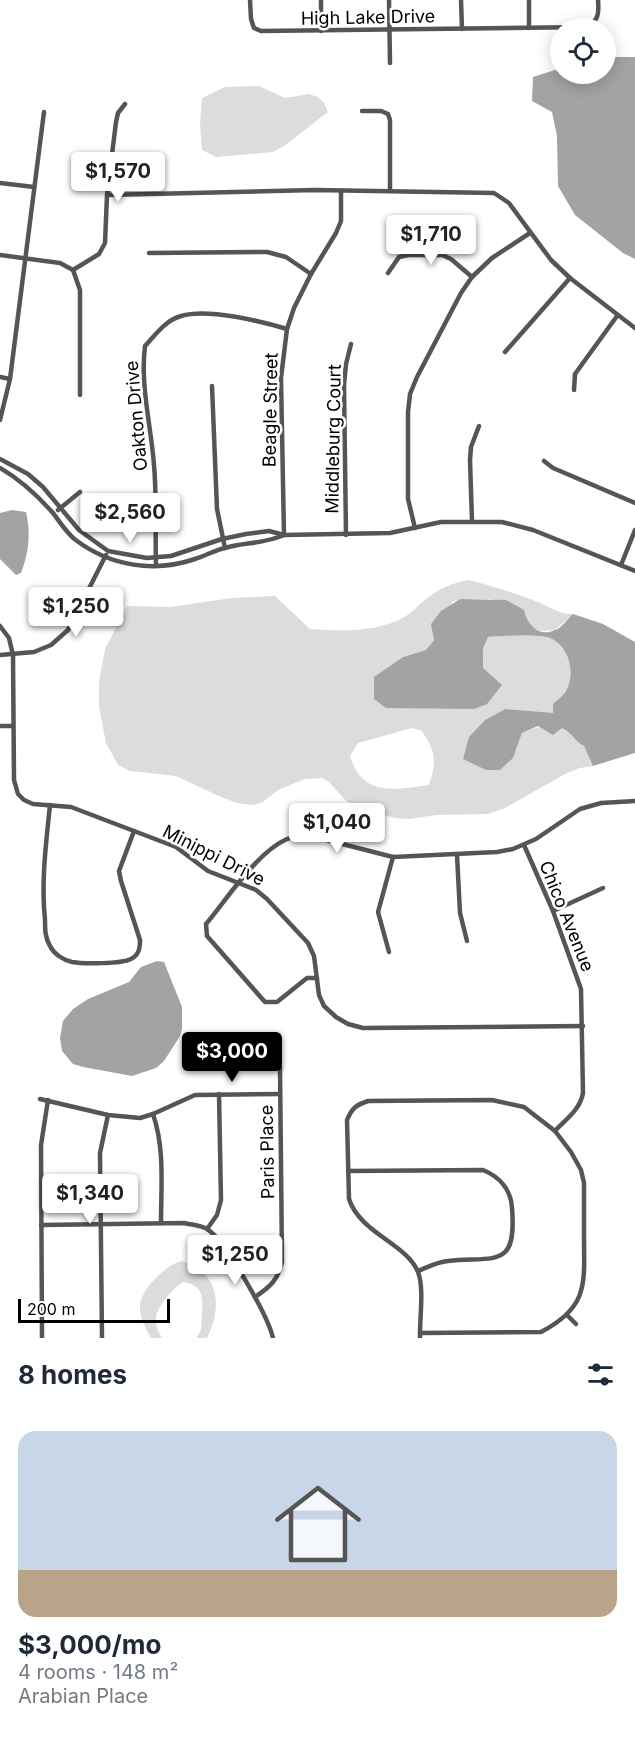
<!DOCTYPE html>
<html lang="en">
<head>
<meta charset="utf-8">
<style>
	:root { --surface:#fff; --page:#f6f6f7; --text:#1f2937; --muted:#747a83; --accent:#000 }
	body { margin:0; font-family:Inter,sans-serif; background:var(--page); color:var(--text); height:100vh; display:flex; flex-direction:column; font-size:22px; white-space:nowrap }
	* { box-sizing:border-box; margin:0 }
	p { font-size:20px; color:var(--muted) }
	.icon { flex:none; width:33px; height:33px; fill:none; stroke:currentColor; stroke-width:2; stroke-linecap:round; stroke-linejoin:round }
	.map { position:relative; height:1338px; overflow:hidden }
	.panel { display:flex; flex-direction:column; background:var(--surface); flex:1 }
	.panel>* { flex:none }
	.tools { position:absolute; left:550px; top:18px; display:grid; gap:12px }
	.tools a { display:grid; place-items:center; width:66px; height:66px; border-radius:50%; background:var(--surface); box-shadow:0 3px 15px #0003; font-size:30px }
	.scale { position:absolute; left:18px; bottom:15px; width:152px; box-sizing:border-box; padding-left:6px; border:3px solid #000; border-top:0; font-size:16px; line-height:21px; white-space:nowrap; color:#000; -webkit-text-stroke:4px #fff; paint-order:stroke }
	.price { position:absolute; translate:-50% -51px; padding:0 14px; border-radius:6px; background:#fff; color:#222; font-size:20px; line-height:39px; filter:drop-shadow(0 2px 3px #0008) }
	.price::after { content:''; position:absolute; left:50%; top:36px; width:18px; height:14px; margin-left:-9px; background:inherit; clip-path:polygon(0 0,100% 0,50% 100%) }
	.price.on { background:var(--accent); color:#fff }
	ul { padding:0; list-style:none }
	li { display:grid; align-content:center; gap:12px; height:318px; padding:0 18px }
	li span { display:grid; place-items:center; height:186px; border-radius:18px; color:#555 }
	li>.icon { margin-inline-start:auto }
	span .icon { width:108px; height:108px; fill:#fffc; stroke-width:1 }
	li b { font-size:26px }
	h2 { display:flex; justify-content:space-between; align-items:center; height:72px; padding:0 18px; font-size:26px }
	.map>svg:first-child { display:block }
</style>
</head>
<body>
<div class="map">
<svg width="635" height="1338" viewBox="0 0 635 1338">
	<rect width="100%" height="100%" fill="#fff"/>
	<!-- green -->
	<g fill="#dcdcdc" fill-rule="evenodd">
		<polygon points="259,86 285,98 309,94 318,97 324,103 328,112 284,146 273,152 216,157 202,150 200,124 202,98 225,87"/>
		<path d="M469,580C491,586 512,592 533,600C547,605 559,615 573,614L555,630L541,631L535,629L526,619L492,599H460L452,602L434,640L426,650L403,657L483,668V649L488,637C502,636 538,634 550,638C569,646 576,673 566,691C563,696 557,700 553,704V714L505,709L485,720L513,758L522,733C535,727 557,721 571,731C576,736 577,743 584,746L593,766L580,768L567,773L505,808L488,814L436,815L409,819L395,818L356,807L345,800L329,782L322,778L305,779L278,790L263,802L254,805L237,803L221,797L176,776L130,771L118,765L106,743L99,707V682L105,649L127,606L170,607L232,598L275,596L310,629C342,631 377,633 406,616C411,613 416,608 420,604C437,590 447,584 469,580ZM412,728L422,731C436,753 437,760 429,785C396,790 362,797 350,756L358,743Z"/>
		<path d="M181,1261C219,1271 223,1306 207,1338H196C203,1330 201,1325 202,1315C203,1298 204,1285 183,1282C172,1289 153,1310 156,1324C157,1329 160,1334 162,1338H151C146,1329 139,1316 140,1306C141,1289 166,1265 181,1261Z"/>
	</g>
	<!-- water -->
	<g fill="#a3a3a3">
		<polygon points="617,57 635,57 635,259 623,253 575,215 558,186 557,136 552,112 532,101 533,77 561,68 561,74 606,74 606,59"/>
		<path d="M12,510L26,512C31,533 29,552 21,573L16,575L0,559V513Z"/>
		<path d="M460,599L506,600L524,610C527,624 539,638 555,630C562,628 568,618 573,614L603,624L635,642V753L593,766L584,746C575,742 572,732 562,728L553,735L538,726L522,733L513,758L500,770H486L463,759L469,737L485,720L505,709L553,713V704C557,700 563,696 566,691C576,673 569,646 550,638C538,634 501,636 488,637L483,649V668L502,685L487,704L474,709L386,708L374,699V677L403,657L426,650L434,640L431,624L441,611Z"/>
		<polygon points="157,961 164,962 182,1007 182,1029 180,1036 164,1061 156,1068 132,1076 83,1067 73,1064 62,1051 60,1038 63,1021 73,1009 88,999 129,982 141,967"/>
	</g>
	<g fill="none" stroke-linecap="round" stroke-linejoin="round">
		<!-- minor -->
		<g stroke="#555" stroke-width="4.5">
			<path d="M250,0L251,19L254,28L261,31L587,27C599,21 599,12 598,0"/>
			<polyline points="321,0 321,31"/>
			<polyline points="389,0 390,63"/>
			<polyline points="461,0 462,29"/>
			<polyline points="529,0 529,28"/>
			<polyline points="362,111 381,111 388,114 390,120 390,191"/>
			<polyline points="0,183 34,187"/>
			<polyline points="107,195 314,190 494,193 509,203 551,260 570,278 635,328"/>
			<polyline points="149,253 267,252 286,257 311,274"/>
			<polyline points="0,255 60,263 73,270"/>
			<polyline points="73,270 99,254 105,243 107,195 116,122 118,113 125,104"/>
			<polyline points="73,270 80,290 80,395"/>
			<polyline points="388,273 399,257 408,255 442,255 451,259 472,277"/>
			<polyline points="505,352 570,278"/>
			<polyline points="0,377 10,379"/>
			<polyline points="212,386 217,509 225,548"/>
			<polyline points="574,390 575,374 617,316"/>
			<polyline points="0,420 10,379 44,112"/>
			<polyline points="0,459 28,474 43,487 79,530 108,551 147,558 171,556 222,539 246,534 269,531 284,535 390,533 441,522 502,522 533,530 635,571"/>
			<polyline points="544,461 553,468 635,503"/>
			<path d="M0,468C21,480 37,495 53,513C60,522 67,534 77,541C111,566 154,573 195,559C205,556 215,550 225,548C245,542 264,544 284,535"/>
			<polyline points="58,510 80,492"/>
			<polyline points="472,521 470,460 471,447 479,426"/>
			<polyline points="415,528 408,499 408,412 410,394 417,377 461,293 472,277 492,258 530,233"/>
			<polyline points="284,535 281,378 287,329 294,308 311,274 336,233 341,221 341,191"/>
			<polyline points="346,535 344,385 346,364 351,344"/>
			<polyline points="621,565 635,530"/>
			<path d="M156,566C155,532 157,499 154,465C151,425 140,386 145,346C155,335 166,320 181,316C208,308 260,321 287,329"/>
			<polyline points="0,626 9,638 13,655 14,780 18,794 24,800 33,804 71,807 176,847 208,871 256,890 267,899 308,943 314,956 319,995 324,1006 336,1017 348,1024 363,1028 583,1026"/>
			<polyline points="0,655 34,652 51,645 68,630 106,555"/>
			<polyline points="0,726 13,726"/>
			<path d="M50,805C46,844 41,881 45,920C45,929 45,938 50,946C54,954 63,960 72,962C83,964 121,964 131,959C139,955 140,948 140,940L121,881L119,871L134,831"/>
			<path d="M524,845L553,911L581,989L583,1093C580,1110 566,1119 555,1131"/>
			<polyline points="457,855 460,913 467,941"/>
			<polyline points="553,911 603,888"/>
			<polyline points="389,952 378,912 393,857"/>
			<path d="M317,978H307L277,1002H265L207,936L206,924C227,899 257,852 287,839C296,835 305,836 315,837L393,857L497,852L513,849L536,839L580,809L601,803L635,801"/>
			<polyline points="40,1099 108,1115 140,1118 153,1114 195,1095 280,1094"/>
			<path d="M153,1114C165,1149 161,1187 161,1223"/>
			<path d="M348,1171L483,1170C500,1177 511,1190 512,1208C517,1270 495,1256 448,1261C437,1262 428,1267 418,1271"/>
			<path d="M41,1225L184,1223C192,1225 201,1225 207,1229C225,1240 268,1316 273,1338"/>
			<polyline points="207,1229 217,1215 221,1200 219,1094"/>
			<path d="M255,1297C270,1287 278,1280 282,1262L280,1067"/>
			<polyline points="567,1315 576,1324"/>
			<path d="M420,1333L541,1332C585,1309 585,1288 584,1243C584,1223 584,1203 584,1183L581,1170L571,1152L555,1131L524,1107L492,1100L368,1101C356,1105 352,1108 347,1120L349,1199C360,1233 407,1244 418,1272C424,1287 420,1316 420,1333V1338"/>
			<polyline points="42,1338 41,1145 48,1100"/>
			<polyline points="102,1338 100,1153 108,1115"/>
		</g>
	</g>
	<g text-anchor="middle" dominant-baseline="central" stroke-width="5" stroke-linejoin="round" paint-order="stroke">
		<!-- street labels -->
		<g font-size="18" fill="#000" stroke="#fff">
			<text transform="translate(368 17) rotate(-1)">High Lake Drive</text>
			<text transform="translate(270 410) rotate(-89)">Beagle Street</text>
			<text transform="translate(136 416) rotate(-95)">Oakton Drive</text>
			<text transform="translate(333 439) rotate(-89)">Middleburg Court</text>
			<text transform="translate(214 855) rotate(27)">Minippi Drive</text>
			<text transform="translate(567 916) rotate(68)">Chico Avenue</text>
			<text transform="translate(267 1152) rotate(-91)">Paris Place</text>
		</g>
	</g>
</svg>
<div class="tools">
<a><svg class="icon" aria-label="locate" viewBox="0 0 24 24"><circle cx="12" cy="12" r="6"/><path d="M12 2v4M12 18v4M2 12h4M18 12h4"/></svg></a>
</div>
<div class="scale">200 m</div>
<b class="price" style="left:118px;top:203px">$1,570</b>
<b class="price" style="left:431px;top:266px">$1,710</b>
<b class="price" style="left:130px;top:544px">$2,560</b>
<b class="price" style="left:76px;top:638px">$1,250</b>
<b class="price" style="left:337px;top:854px">$1,040</b>
<b class="price on" style="left:232px;top:1083px">$3,000</b>
<b class="price" style="left:90px;top:1225px">$1,340</b>
<b class="price" style="left:235px;top:1286px">$1,250</b>
</div>
<section class="panel">
<h2>8 homes<svg class="icon" aria-label="filters" viewBox="0 0 24 24"><path d="M4 7h16M4 17h16"/><circle cx="9" cy="7" r="2"/><circle cx="15" cy="17" r="2"/></svg></h2>
<ul>
<li><span style="background:linear-gradient(#c9d6e8 75%,#b9a48a 0)"><svg class="icon" aria-label="home" viewBox="0 0 24 24"><path d="M3 11l9-7 9 7M6 9v11h12V9"/></svg></span><div><b>$3,000/mo</b><p>4 rooms · 148 m²</p><p>Arabian Place</p></div></li>
</ul>
</section>
</body>
</html>
